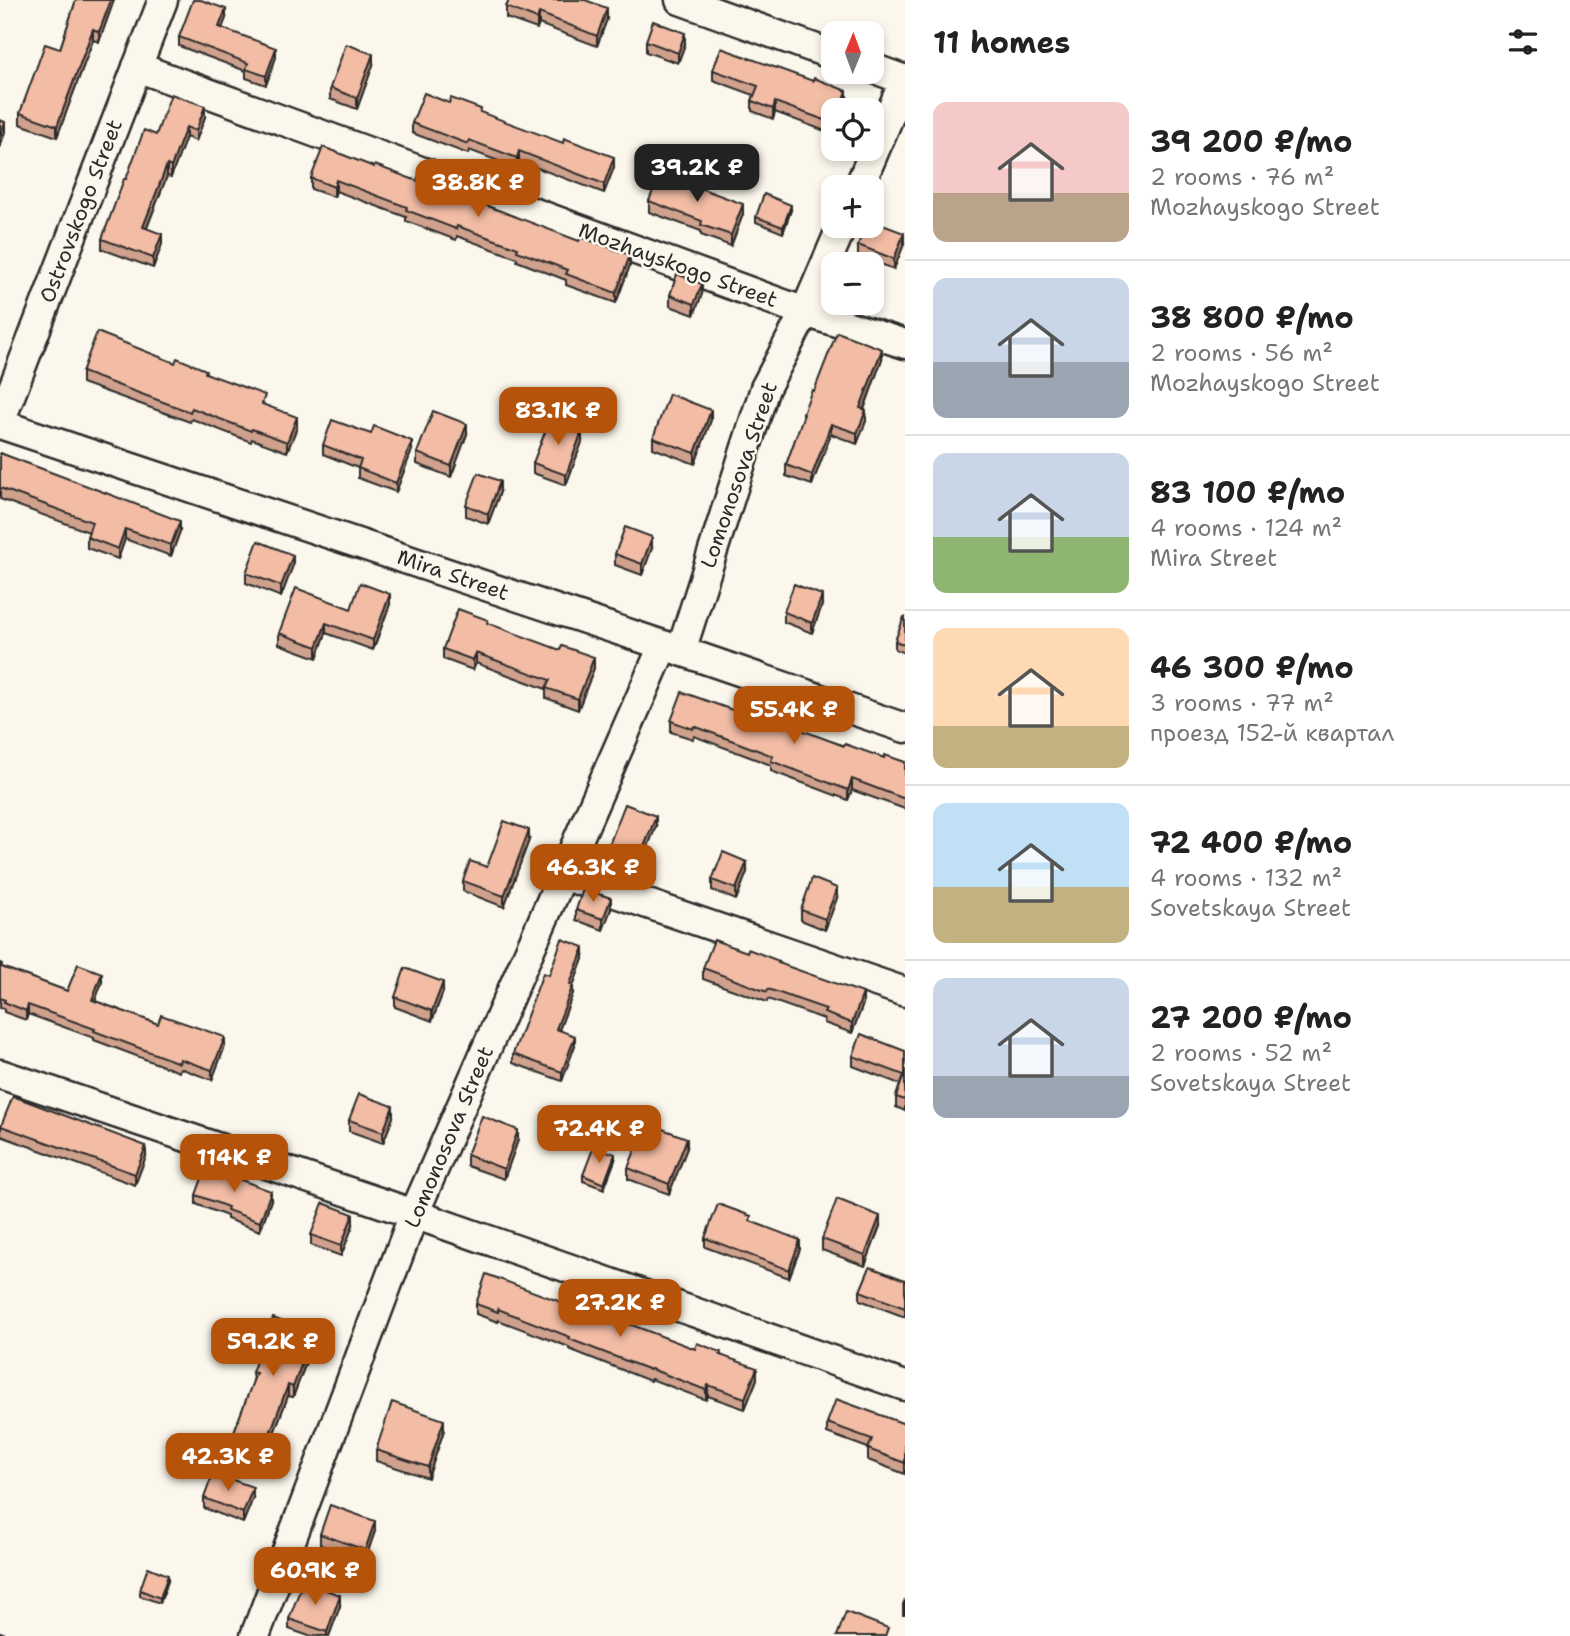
<!DOCTYPE html>
<html lang="en">
<head>
<meta charset="utf-8">
<style>
	:root { --surface:#fff; --page:#f2f2f2; --text:#222; --muted:#767676; --line:#e0e0e0; --accent:#b45309 }
	body { margin:0; font-family:"Shantell Sans",sans-serif; background:var(--page); color:var(--text); height:100vh; display:flex; flex-direction:column; font-size:26px; white-space:nowrap }
	* { box-sizing:border-box; margin:0 }
	p { font-size:23px; color:var(--muted) }
	.icon { flex:none; width:38px; height:38px; fill:none; stroke:currentColor; stroke-width:2; stroke-linecap:round; stroke-linejoin:round }
	.map { position:relative; flex:1; overflow:hidden }
	.drawer { display:flex; flex-direction:column; background:var(--surface); width:665px }
	.drawer>* { flex:none }
	.needle { width:46px; rotate:1deg }
	.controls { position:absolute; left:821px; top:21px; display:grid; gap:14px }
	.controls a { display:grid; place-items:center; width:63px; height:63px; border-radius:14px; background:var(--surface); box-shadow:0 4px 10px #0003; font-size:35px }
	.price { position:absolute; translate:-50% -60px; padding:0 16px; border-radius:14px; background:var(--accent); color:#fff; font-size:23px; line-height:46px; filter:drop-shadow(0 2px 4px #0008) }
	.price::after { content:''; position:absolute; left:50%; top:42px; width:21px; height:16px; margin-left:-10px; background:inherit; clip-path:polygon(0 0,100% 0,50% 100%) }
	.price.current { background:#222; color:#fff }
	ul { padding:0; list-style:none }
	li { display:flex; align-items:center; gap:21px; height:175px; padding:0 28px }
	li+li { border-top:2px solid var(--line) }
	li span { display:grid; place-items:center; flex:none; width:196px; height:140px; border-radius:14px; color:#555 }
	li>.icon { margin-inline-start:auto }
	span .icon { width:84px; height:84px; fill:#fffc; stroke-width:1 }
	li b { font-size:30px }
	h2 { display:flex; justify-content:space-between; align-items:center; height:84px; padding:0 28px; font-size:30px }
	main { display:flex; flex:1; min-height:0 }
	.map>svg:first-child { display:block }
</style>
</head>
<body>
<main>
<div class="map">
<svg width="905" height="1636" viewBox="0 0 905 1636">
	<rect width="100%" height="100%" fill="#fbf7ec"/>
	<filter id="ink" filterUnits="userSpaceOnUse"><feTurbulence type="fractalNoise" baseFrequency=".0143" numOctaves="2"/><feDisplacementMap in="SourceGraphic" scale="14" xChannelSelector="R" yChannelSelector="G"/><feConvolveMatrix kernelMatrix="1 2 1 2 8 2 1 2 1" color-interpolation-filters="sRGB"/></filter>
	<g filter="url(#ink)">
		<g fill="none" stroke-linecap="round" stroke-linejoin="round">
			<!-- street casing -->
			<g stroke="#2b2b2b" stroke-width="33">
				<g id="street">
					<polyline points="680,0 833,55"/>
					<polyline points="137,67 805,312 905,344"/>
					<polyline points="872,68 905,80"/>
					<polyline points="859,187 905,79"/>
					<polyline points="0,422 163,0"/>
					<polyline points="0,424 681,651 905,728"/>
					<polyline points="681,651 765,388 805,312 842,226"/>
					<polyline points="563,875 905,992"/>
					<polyline points="0,1074 414,1214 905,1386"/>
					<polyline points="255,1636 414,1214 663,646"/>
				</g>
			</g>
			<!-- street -->
			<use href="#street" stroke="#fbf7ec" stroke-width="28"/>
		</g>
		<!-- wall -->
		<g fill="#d0a28e" stroke="#2b2b2b" stroke-width="2">
			<polygon points="76,0 114,0 99,42 93,40 57,137 20,124 20,113 60,49"/>
			<polygon points="506,7 607,19 597,46 539,24 537,29 506,18"/>
			<polygon points="226,18 222,28 276,57 266,85 246,78 246,71 179,46 179,37"/>
			<polygon points="646,41 685,44 678,63 646,52"/>
			<polygon points="373,65 357,109 330,99 330,88"/>
			<polygon points="713,70 847,101 833,110 833,134 775,112 773,119 752,111 752,101 754,95 713,80"/>
			<polygon points="449,103 481,113 614,167 604,193 519,161 517,168 469,150 468,154 412,133 412,123"/>
			<polygon points="205,117 196,141 186,137 171,177 167,176 147,228 162,244 153,268 102,249 102,239 126,179 156,135"/>
			<polygon points="374,167 439,188 630,265 616,303 566,285 566,280 517,261 517,258 457,236 456,240 406,221 406,217 336,191 334,197 311,189 311,178"/>
			<polygon points="649,201 743,214 731,246 701,235 701,231 649,212"/>
			<polygon points="791,210 783,233 756,222 756,217"/>
			<polygon points="904,244 894,269 858,256 858,245"/>
			<polygon points="702,294 694,315 670,306 670,295"/>
			<polygon points="882,359 864,410 866,421 857,444 831,434 812,485 786,476 786,465 803,418 803,413 814,391"/>
			<polygon points="175,363 206,373 265,405 297,427 287,452 252,439 251,442 192,419 190,422 82,383 82,372"/>
			<polygon points="711,420 695,464 653,448 653,438"/>
			<polygon points="467,434 451,477 417,464 417,453"/>
			<polygon points="582,442 566,485 533,473 533,463"/>
			<polygon points="323,445 412,450 396,492 358,478 358,468 323,454"/>
			<polygon points="0,453 180,531 171,556 125,539 118,559 87,548 87,537 89,532 0,499"/>
			<polygon points="500,492 488,524 466,516 466,505"/>
			<polygon points="652,548 642,575 615,565 615,554"/>
			<polygon points="293,565 281,597 246,583 246,573"/>
			<polygon points="390,604 373,650 326,633 317,658 279,644 279,633 351,609"/>
			<polygon points="822,605 812,633 784,622 784,612"/>
			<polygon points="905,617 905,653 895,649 895,641"/>
			<polygon points="488,624 594,668 578,710 546,698 546,689 476,663 473,670 443,659 443,649"/>
			<polygon points="738,712 884,758 905,762 905,809 852,790 848,800 771,771 771,765 694,736 693,739 671,732 671,721"/>
			<polygon points="656,826 640,867 609,856 609,845"/>
			<polygon points="529,840 504,907 463,891 463,881 487,867"/>
			<polygon points="747,872 736,900 712,890 712,880"/>
			<polygon points="837,898 825,930 801,920 801,910"/>
			<polygon points="611,909 603,930 576,920 576,910"/>
			<polygon points="584,956 573,986 573,993 559,1030 575,1045 562,1081 513,1063 513,1054 549,975"/>
			<polygon points="0,963 2,967 67,991 102,982 95,1001 158,1024 225,1046 212,1080 180,1068 179,1072 94,1040 94,1038 28,1014 26,1020 4,1012 4,1009 0,1008"/>
			<polygon points="779,963 863,1004 852,1033 824,1023 824,1019 768,999 767,1002 703,979 703,968"/>
			<polygon points="443,992 432,1021 395,1007 395,997"/>
			<polygon points="905,1051 905,1111 896,1107 896,1097 900,1084 853,1066 853,1056"/>
			<polygon points="393,1117 383,1143 349,1131 349,1120"/>
			<polygon points="1,1126 146,1156 135,1185 1,1136"/>
			<polygon points="518,1140 504,1179 467,1166 467,1155"/>
			<polygon points="687,1148 669,1194 628,1179 628,1168"/>
			<polygon points="615,1160 604,1189 583,1181 583,1175"/>
			<polygon points="196,1195 271,1200 260,1231 227,1219 227,1216 196,1204"/>
			<polygon points="751,1221 800,1249 789,1278 705,1247 705,1238"/>
			<polygon points="353,1225 341,1256 311,1245 311,1235"/>
			<polygon points="880,1226 865,1266 822,1250 822,1239"/>
			<polygon points="905,1280 905,1317 860,1300 860,1291"/>
			<polygon points="476,1304 580,1309 695,1349 721,1355 757,1379 745,1409 708,1396 706,1400 651,1379 650,1381 569,1349 569,1347 498,1320 498,1322 476,1314"/>
			<polygon points="313,1344 293,1397 288,1396 266,1454 234,1443 234,1432 253,1382 252,1372"/>
			<polygon points="827,1423 905,1424 905,1474 868,1460 868,1448 827,1433"/>
			<polygon points="444,1430 428,1478 376,1461 376,1450"/>
			<polygon points="204,1498 253,1498 243,1523 204,1508"/>
			<polygon points="375,1531 365,1560 320,1545 320,1534"/>
			<polygon points="168,1581 160,1603 140,1596 140,1590"/>
			<polygon points="905,1600 905,1615 903,1615 903,1604"/>
			<polygon points="340,1606 329,1636 309,1636 289,1629 289,1619"/>
		</g>
		<!-- shaded-wall -->
		<g fill="#a98474" stroke="#2b2b2b" stroke-width="2">
			<polygon points="111,0 114,0 99,42 99,32"/>
			<polygon points="607,8 607,19 597,46 597,36"/>
			<polygon points="226,9 226,18 219,36 219,27"/>
			<polygon points="539,13 539,24 537,29 537,19"/>
			<polygon points="93,29 93,40 57,137 57,126"/>
			<polygon points="685,33 685,44 678,63 678,53"/>
			<polygon points="276,48 276,57 266,85 266,76"/>
			<polygon points="373,54 373,65 357,109 357,98"/>
			<polygon points="847,91 847,101 844,110 840,110"/>
			<polygon points="775,102 775,112 773,119 773,109"/>
			<polygon points="205,106 205,117 196,141 196,131"/>
			<polygon points="5,122 5,132 0,148 0,137"/>
			<polygon points="186,127 186,137 171,177 171,167"/>
			<polygon points="519,151 519,161 517,168 517,158"/>
			<polygon points="614,157 614,167 604,193 604,184"/>
			<polygon points="167,165 167,176 143,237 143,227"/>
			<polygon points="336,180 336,191 334,197 334,187"/>
			<polygon points="743,204 743,214 731,246 731,235"/>
			<polygon points="791,205 791,210 783,233 783,227"/>
			<polygon points="904,233 904,244 894,269 894,259"/>
			<polygon points="162,234 162,244 153,268 153,258"/>
			<polygon points="630,255 630,265 616,303 616,293"/>
			<polygon points="702,284 702,294 694,315 694,304"/>
			<polygon points="882,349 882,359 860,419 860,408"/>
			<polygon points="711,410 711,420 695,464 695,453"/>
			<polygon points="866,410 866,421 857,444 857,433"/>
			<polygon points="297,417 297,427 287,452 287,442"/>
			<polygon points="467,424 467,434 451,477 451,466"/>
			<polygon points="831,424 831,434 812,485 812,475"/>
			<polygon points="582,431 582,442 566,485 566,475"/>
			<polygon points="412,441 412,450 396,492 396,483"/>
			<polygon points="500,481 500,492 488,524 488,514"/>
			<polygon points="180,521 180,531 171,556 171,545"/>
			<polygon points="125,529 125,539 118,559 118,549"/>
			<polygon points="652,537 652,548 642,575 642,564"/>
			<polygon points="293,555 293,565 281,597 281,586"/>
			<polygon points="390,594 390,604 373,650 373,640"/>
			<polygon points="822,595 822,605 812,633 812,623"/>
			<polygon points="326,623 326,633 317,658 317,647"/>
			<polygon points="476,653 476,663 473,670 473,660"/>
			<polygon points="594,657 594,668 578,710 578,699"/>
			<polygon points="852,779 852,790 848,800 848,790"/>
			<polygon points="656,816 656,826 640,867 640,857"/>
			<polygon points="529,830 529,840 504,907 504,896"/>
			<polygon points="747,862 747,872 736,900 736,889"/>
			<polygon points="837,888 837,898 825,930 825,919"/>
			<polygon points="611,898 611,909 603,930 603,919"/>
			<polygon points="584,947 584,956 573,986 573,993 556,1038 556,1029 570,984"/>
			<polygon points="102,973 102,982 92,1009 92,1000"/>
			<polygon points="443,982 443,992 432,1021 432,1011"/>
			<polygon points="863,993 863,1004 852,1033 852,1023"/>
			<polygon points="28,1005 28,1014 26,1020 26,1011"/>
			<polygon points="575,1036 575,1045 562,1081 562,1072"/>
			<polygon points="225,1037 225,1046 212,1080 212,1070"/>
			<polygon points="393,1106 393,1117 383,1143 383,1132"/>
			<polygon points="518,1130 518,1140 504,1179 504,1169"/>
			<polygon points="687,1138 687,1148 669,1194 669,1184"/>
			<polygon points="146,1146 146,1156 135,1185 135,1174"/>
			<polygon points="615,1154 615,1160 604,1189 604,1184"/>
			<polygon points="271,1191 271,1200 260,1231 260,1222"/>
			<polygon points="353,1214 353,1225 341,1256 341,1246"/>
			<polygon points="880,1216 880,1226 865,1266 865,1255"/>
			<polygon points="800,1240 800,1249 789,1278 789,1270"/>
			<polygon points="313,1333 313,1344 293,1397 293,1387"/>
			<polygon points="757,1368 757,1379 745,1409 745,1398"/>
			<polygon points="288,1385 288,1396 266,1454 266,1444"/>
			<polygon points="708,1385 708,1396 706,1400 706,1390"/>
			<polygon points="444,1420 444,1430 428,1478 428,1467"/>
			<polygon points="253,1487 253,1498 243,1523 243,1513"/>
			<polygon points="375,1521 375,1531 365,1560 365,1550"/>
			<polygon points="168,1575 168,1581 160,1603 160,1598"/>
			<polygon points="340,1595 340,1606 329,1636 327,1636 327,1632"/>
		</g>
		<!-- building -->
		<g fill="#f2bca5" stroke="#2b2b2b" stroke-width="2">
			<polygon points="76,0 111,0 99,32 93,29 57,126 20,113 45,44 60,49"/>
			<polygon points="193,0 201,0 226,9 219,27 276,48 266,76 246,69 248,63 179,37"/>
			<polygon points="509,0 585,0 607,8 597,36 539,13 537,19 506,7"/>
			<polygon points="653,21 685,33 678,53 646,41"/>
			<polygon points="346,44 373,54 357,98 330,88"/>
			<polygon points="721,48 813,81 814,78 847,91 840,110 833,110 833,123 775,102 773,109 752,101 758,86 713,70"/>
			<polygon points="424,93 449,103 451,98 481,109 480,112 563,143 564,138 614,157 604,184 519,151 517,158 469,140 468,144 412,123"/>
			<polygon points="171,94 205,106 196,131 186,127 171,167 167,165 143,227 162,234 153,258 102,239 124,179 126,179 144,130 156,135"/>
			<polygon points="0,120 5,122 0,137"/>
			<polygon points="323,147 374,167 375,165 417,181 418,177 439,185 438,187 579,241 581,237 630,255 616,293 566,274 568,270 517,251 518,248 457,226 456,229 406,210 407,207 336,180 334,187 311,178"/>
			<polygon points="660,173 743,204 731,235 701,225 702,221 649,201"/>
			<polygon points="764,194 791,205 783,227 756,217"/>
			<polygon points="872,221 904,233 894,259 858,245 865,226 872,226"/>
			<polygon points="677,274 702,284 694,304 670,295"/>
			<polygon points="97,332 175,363 177,358 206,370 205,373 265,395 262,404 297,417 287,442 252,429 251,431 192,408 190,412 82,372"/>
			<polygon points="837,332 882,349 860,408 866,410 857,433 831,424 812,475 786,465 804,414 803,413 812,390 814,391"/>
			<polygon points="669,394 711,410 695,453 653,438"/>
			<polygon points="433,411 467,424 451,466 417,453"/>
			<polygon points="550,419 582,431 566,475 533,463"/>
			<polygon points="332,420 371,434 374,426 412,441 396,483 358,468 361,460 323,445"/>
			<polygon points="0,453 180,521 171,545 125,529 118,549 87,537 92,522 0,488"/>
			<polygon points="478,473 500,481 488,514 466,505"/>
			<polygon points="625,527 652,537 642,564 615,554"/>
			<polygon points="258,541 293,555 281,586 246,573"/>
			<polygon points="360,583 390,594 373,640 326,623 317,647 279,633 296,588 351,609"/>
			<polygon points="794,584 822,595 812,623 784,612"/>
			<polygon points="458,609 488,620 487,623 560,650 562,646 594,657 578,699 546,688 550,680 476,653 473,660 443,649"/>
			<polygon points="904,617 905,617 905,645 895,641"/>
			<polygon points="682,692 738,712 740,707 844,746 845,744 884,758 885,755 905,762 905,799 852,779 848,790 771,761 773,756 694,726 693,729 671,721"/>
			<polygon points="625,804 656,816 640,857 609,845"/>
			<polygon points="504,821 529,830 504,896 463,881 470,861 487,867"/>
			<polygon points="723,852 747,862 736,889 712,880"/>
			<polygon points="812,878 837,888 825,919 801,910"/>
			<polygon points="583,889 611,898 603,919 576,910"/>
			<polygon points="562,939 584,947 570,984 573,985 556,1029 575,1036 562,1072 513,1054 543,973 549,975"/>
			<polygon points="714,940 747,952 748,949 779,961 778,963 863,993 852,1023 824,1013 826,1009 768,989 767,992 703,968"/>
			<polygon points="0,963 2,964 1,967 67,991 78,964 102,973 92,1000 158,1024 161,1015 225,1037 212,1070 180,1059 179,1063 94,1031 95,1029 28,1005 26,1011 4,1002 5,1000 0,998"/>
			<polygon points="405,968 443,982 432,1011 395,997"/>
			<polygon points="861,1034 905,1051 905,1100 896,1097 904,1075 853,1056"/>
			<polygon points="359,1094 393,1106 383,1132 349,1120"/>
			<polygon points="13,1096 146,1146 135,1174 1,1126"/>
			<polygon points="482,1116 518,1130 504,1169 467,1155"/>
			<polygon points="646,1123 687,1138 669,1184 628,1168"/>
			<polygon points="594,1146 615,1154 604,1184 583,1175"/>
			<polygon points="206,1167 271,1191 260,1222 227,1210 228,1207 196,1195"/>
			<polygon points="837,1199 880,1216 865,1255 822,1239"/>
			<polygon points="323,1203 353,1214 341,1246 311,1235"/>
			<polygon points="718,1204 751,1216 750,1221 800,1240 789,1270 705,1238"/>
			<polygon points="870,1267 905,1280 905,1308 860,1291"/>
			<polygon points="486,1274 580,1309 582,1306 695,1349 697,1343 721,1352 720,1355 757,1368 745,1398 708,1385 706,1390 651,1369 650,1370 569,1339 570,1337 498,1309 498,1312 476,1304"/>
			<polygon points="273,1318 313,1333 293,1387 288,1385 266,1444 234,1432 256,1373 252,1372"/>
			<polygon points="836,1399 905,1424 905,1463 868,1449 872,1439 827,1423"/>
			<polygon points="392,1402 444,1420 428,1467 376,1450"/>
			<polygon points="213,1473 253,1487 243,1513 204,1498"/>
			<polygon points="330,1505 375,1521 365,1550 320,1534"/>
			<polygon points="148,1567 168,1575 160,1598 140,1590"/>
			<polygon points="303,1582 340,1595 327,1632 289,1619"/>
			<polygon points="846,1612 888,1628 885,1636 837,1636"/>
			<polygon points="0,1632 11,1636 0,1636"/>
		</g>
	</g>
	<g text-anchor="middle" dominant-baseline="central" stroke-width="5" stroke-linejoin="round" paint-order="stroke">
		<!-- street labels -->
		<g font-size="21" fill="#2b2b2b" stroke="#fbf7ec">
			<text transform="translate(81 211) rotate(-69)">Ostrovskogo Street</text>
			<text transform="translate(678 265) rotate(20)">Mozhayskogo Street</text>
			<text transform="translate(739 475) rotate(-71)">Lomonosova Street</text>
			<text transform="translate(453 575) rotate(19)">Mira Street</text>
			<text transform="translate(449 1137) rotate(-67)">Lomonosova Street</text>
		</g>
	</g>
</svg>
<div class="controls">
<a><svg class="needle" viewBox="-14 -14 28 28"><path d="M0-13l5 13h-10z" fill="#e53935"/><path d="M0 13l5-13h-10z" fill="#767676"/></svg></a>
<a><svg class="icon" aria-label="locate" viewBox="0 0 24 24"><circle cx="12" cy="12" r="6"/><path d="M12 2v4M12 18v4M2 12h4M18 12h4"/></svg></a>
<a>+</a>
<a>−</a>
</div>
<b class="price current" style="left:697px;top:204px">39.2K ₽</b>
<b class="price" style="left:478px;top:219px">38.8K ₽</b>
<b class="price" style="left:558px;top:447px">83.1K ₽</b>
<b class="price" style="left:794px;top:746px">55.4K ₽</b>
<b class="price" style="left:593px;top:904px">46.3K ₽</b>
<b class="price" style="left:599px;top:1165px">72.4K ₽</b>
<b class="price" style="left:234px;top:1194px">114K ₽</b>
<b class="price" style="left:620px;top:1339px">27.2K ₽</b>
<b class="price" style="left:273px;top:1378px">59.2K ₽</b>
<b class="price" style="left:228px;top:1493px">42.3K ₽</b>
<b class="price" style="left:315px;top:1607px">60.9K ₽</b>
</div>
<section class="drawer">
<h2>11 homes<svg class="icon" aria-label="filters" viewBox="0 0 24 24"><path d="M4 7h16M4 17h16"/><circle cx="9" cy="7" r="2"/><circle cx="15" cy="17" r="2"/></svg></h2>
<ul>
<li><span style="background:linear-gradient(#f6c9c9 65%,#b9a48a 0)"><svg class="icon" aria-label="home" viewBox="0 0 24 24"><path d="M3 11l9-7 9 7M6 9v11h12V9"/></svg></span><div><b>39 200 ₽/mo</b><p>2 rooms · 76 m²</p><p>Mozhayskogo Street</p></div></li>
<li><span style="background:linear-gradient(#c9d6e8 60%,#9aa5b1 0)"><svg class="icon" aria-label="home" viewBox="0 0 24 24"><path d="M3 11l9-7 9 7M6 9v11h12V9"/></svg></span><div><b>38 800 ₽/mo</b><p>2 rooms · 56 m²</p><p>Mozhayskogo Street</p></div></li>
<li><span style="background:linear-gradient(#c9d6e8 60%,#8fb573 0)"><svg class="icon" aria-label="home" viewBox="0 0 24 24"><path d="M3 11l9-7 9 7M6 9v11h12V9"/></svg></span><div><b>83 100 ₽/mo</b><p>4 rooms · 124 m²</p><p>Mira Street</p></div></li>
<li><span style="background:linear-gradient(#ffd9b3 70%,#c2b280 0)"><svg class="icon" aria-label="home" viewBox="0 0 24 24"><path d="M3 11l9-7 9 7M6 9v11h12V9"/></svg></span><div><b>46 300 ₽/mo</b><p>3 rooms · 77 m²</p><p>проезд 152-й квартал</p></div></li>
<li><span style="background:linear-gradient(#bfe0f5 60%,#c2b280 0)"><svg class="icon" aria-label="home" viewBox="0 0 24 24"><path d="M3 11l9-7 9 7M6 9v11h12V9"/></svg></span><div><b>72 400 ₽/mo</b><p>4 rooms · 132 m²</p><p>Sovetskaya Street</p></div></li>
<li><span style="background:linear-gradient(#c9d6e8 70%,#9aa5b1 0)"><svg class="icon" aria-label="home" viewBox="0 0 24 24"><path d="M3 11l9-7 9 7M6 9v11h12V9"/></svg></span><div><b>27 200 ₽/mo</b><p>2 rooms · 52 m²</p><p>Sovetskaya Street</p></div></li>
</ul>
</section>
</main>
</body>
</html>
